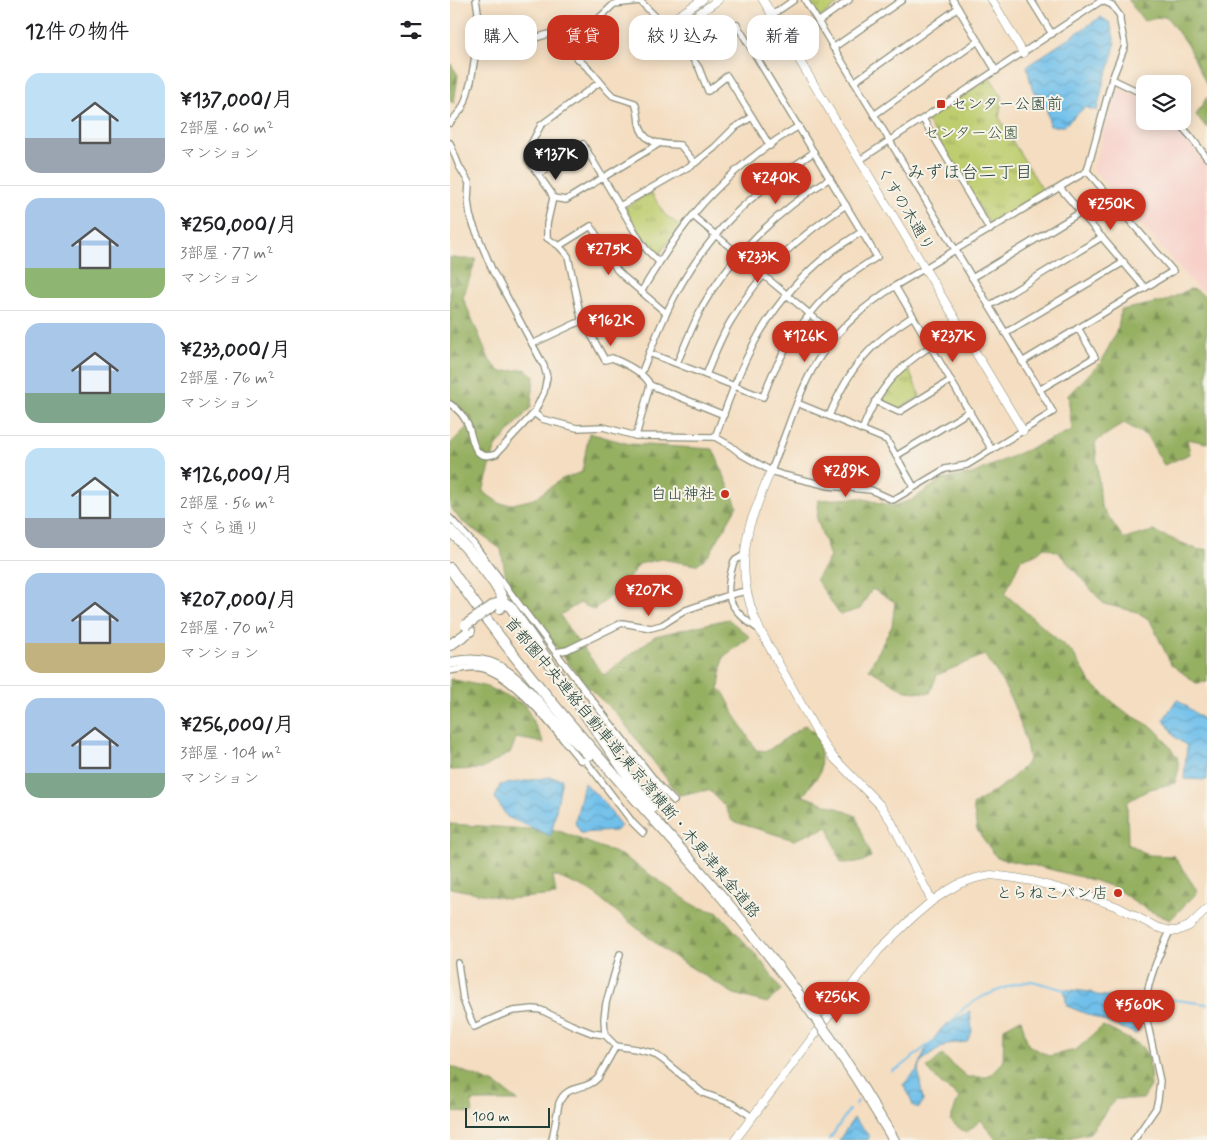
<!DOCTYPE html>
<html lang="ja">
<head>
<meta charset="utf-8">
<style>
	:root { --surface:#fff; --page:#f2f2f2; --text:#202124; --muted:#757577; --line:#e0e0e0; --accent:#c8321e }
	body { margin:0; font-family:Mynerve,"Klee One",sans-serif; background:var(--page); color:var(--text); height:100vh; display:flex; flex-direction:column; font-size:19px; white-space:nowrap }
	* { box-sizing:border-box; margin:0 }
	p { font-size:16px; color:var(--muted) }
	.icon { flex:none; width:28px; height:28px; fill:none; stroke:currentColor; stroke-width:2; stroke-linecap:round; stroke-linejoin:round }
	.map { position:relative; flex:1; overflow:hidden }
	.details { display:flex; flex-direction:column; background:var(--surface); width:450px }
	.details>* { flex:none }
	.guide { position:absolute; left:15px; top:15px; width:475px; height:45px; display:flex; gap:10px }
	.fabs { position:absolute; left:686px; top:75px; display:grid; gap:10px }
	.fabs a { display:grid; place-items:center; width:55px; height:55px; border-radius:10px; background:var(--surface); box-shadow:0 2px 12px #0003; font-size:25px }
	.scale { position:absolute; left:15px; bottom:12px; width:85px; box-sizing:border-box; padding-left:5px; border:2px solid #1f3d34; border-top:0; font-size:14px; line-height:18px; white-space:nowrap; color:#1f3d34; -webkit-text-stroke:4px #f7f3e8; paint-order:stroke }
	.price { position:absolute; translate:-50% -42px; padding:0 11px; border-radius:18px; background:var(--accent); color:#fff; font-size:16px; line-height:32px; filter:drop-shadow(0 1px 2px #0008) }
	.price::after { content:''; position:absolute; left:50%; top:30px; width:15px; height:11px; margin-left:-8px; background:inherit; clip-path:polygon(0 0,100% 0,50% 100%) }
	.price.active { background:#222; color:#fff }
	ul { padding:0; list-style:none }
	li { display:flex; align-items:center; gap:15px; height:125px; padding:0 25px }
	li+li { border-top:1px solid var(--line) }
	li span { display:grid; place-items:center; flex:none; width:140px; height:100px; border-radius:15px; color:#555 }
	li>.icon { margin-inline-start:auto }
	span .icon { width:60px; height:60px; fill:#fffc; stroke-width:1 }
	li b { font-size:21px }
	h2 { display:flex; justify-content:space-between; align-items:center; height:60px; padding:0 25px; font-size:21px }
	.pill { padding:0 18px; border-radius:15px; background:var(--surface); box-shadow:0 2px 12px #0003; font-size:18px; line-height:45px }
	.pill.active { background:var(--accent); color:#fff }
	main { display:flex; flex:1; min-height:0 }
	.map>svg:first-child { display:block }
</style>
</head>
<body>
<main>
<section class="details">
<h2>12件の物件<svg class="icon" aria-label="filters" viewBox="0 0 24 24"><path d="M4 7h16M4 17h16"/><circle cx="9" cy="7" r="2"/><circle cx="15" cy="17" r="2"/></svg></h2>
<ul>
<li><span style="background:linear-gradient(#bfe0f5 65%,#9aa5b1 0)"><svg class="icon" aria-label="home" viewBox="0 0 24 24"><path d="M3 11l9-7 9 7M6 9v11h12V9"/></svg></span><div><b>¥137,000/月</b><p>2部屋 · 60 m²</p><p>マンション</p></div></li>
<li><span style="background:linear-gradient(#a9c7e8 70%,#8fb573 0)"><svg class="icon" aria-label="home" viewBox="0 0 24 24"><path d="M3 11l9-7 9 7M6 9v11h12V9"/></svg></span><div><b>¥250,000/月</b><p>3部屋 · 77 m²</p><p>マンション</p></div></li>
<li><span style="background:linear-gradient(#a9c7e8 70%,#7fa58c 0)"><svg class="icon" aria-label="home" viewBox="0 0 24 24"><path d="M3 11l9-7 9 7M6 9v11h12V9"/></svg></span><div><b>¥233,000/月</b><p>2部屋 · 76 m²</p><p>マンション</p></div></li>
<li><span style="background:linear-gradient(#bfe0f5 70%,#9aa5b1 0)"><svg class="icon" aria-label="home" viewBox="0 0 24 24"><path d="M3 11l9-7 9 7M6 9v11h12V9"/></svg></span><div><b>¥126,000/月</b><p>2部屋 · 56 m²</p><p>さくら通り</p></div></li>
<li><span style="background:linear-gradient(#a9c7e8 70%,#c2b280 0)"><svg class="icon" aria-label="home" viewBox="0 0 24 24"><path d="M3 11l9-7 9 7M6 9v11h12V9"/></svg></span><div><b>¥207,000/月</b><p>2部屋 · 70 m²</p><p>マンション</p></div></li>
<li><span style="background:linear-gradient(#a9c7e8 75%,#7fa58c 0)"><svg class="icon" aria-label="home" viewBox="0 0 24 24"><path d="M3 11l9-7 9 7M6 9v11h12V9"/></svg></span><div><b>¥256,000/月</b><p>3部屋 · 104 m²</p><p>マンション</p></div></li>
</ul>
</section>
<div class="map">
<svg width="757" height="1140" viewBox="0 0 757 1140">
	<defs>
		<pattern id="forest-firs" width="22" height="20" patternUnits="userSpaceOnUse" patternTransform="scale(1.25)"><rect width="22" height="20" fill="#96b062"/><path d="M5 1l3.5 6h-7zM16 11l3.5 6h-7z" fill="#7a9052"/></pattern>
		<pattern id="park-tufts" width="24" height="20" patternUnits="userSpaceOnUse" patternTransform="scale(1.25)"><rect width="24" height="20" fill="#becd70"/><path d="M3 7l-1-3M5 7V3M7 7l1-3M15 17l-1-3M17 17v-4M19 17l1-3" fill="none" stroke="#9aa85d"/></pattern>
		<pattern id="water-waves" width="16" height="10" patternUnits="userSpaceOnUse" patternTransform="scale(1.25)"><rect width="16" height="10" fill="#70c0eb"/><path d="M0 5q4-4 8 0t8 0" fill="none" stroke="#5b9dbf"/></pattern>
	</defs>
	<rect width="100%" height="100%" fill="#f7f3e8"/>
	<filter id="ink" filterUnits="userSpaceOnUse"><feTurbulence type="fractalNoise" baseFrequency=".02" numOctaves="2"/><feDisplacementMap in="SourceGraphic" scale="10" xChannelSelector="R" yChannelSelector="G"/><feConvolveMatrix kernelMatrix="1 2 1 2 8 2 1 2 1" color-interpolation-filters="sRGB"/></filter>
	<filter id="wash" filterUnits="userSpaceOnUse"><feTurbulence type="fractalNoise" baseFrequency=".0096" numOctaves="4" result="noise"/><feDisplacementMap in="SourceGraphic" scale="20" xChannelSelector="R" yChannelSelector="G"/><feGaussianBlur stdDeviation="1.12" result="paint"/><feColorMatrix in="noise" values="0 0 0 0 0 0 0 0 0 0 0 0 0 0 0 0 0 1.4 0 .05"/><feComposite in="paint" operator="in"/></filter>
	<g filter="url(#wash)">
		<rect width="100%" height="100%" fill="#f4ddc0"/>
		<!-- built -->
		<polygon fill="#f7d0c9" points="671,89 685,94 695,101 695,121 721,121 757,166 757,293 744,285 643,169 666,91"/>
		<!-- forest -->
		<g fill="url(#forest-firs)" stroke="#5a764b">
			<polygon points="678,0 757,0 757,85 738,46 716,16 694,21"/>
			<polygon points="0,63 8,75 4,103 0,101"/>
			<polygon points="757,97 757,128 746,115"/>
			<polygon points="0,257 9,259 26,259 13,298 40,361 51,372 75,369 84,376 81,407 45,448 33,492 51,504 63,504 84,499 112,479 132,472 139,433 179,444 263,449 287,506 259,555 246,565 211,559 189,564 173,586 144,610 130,603 110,615 122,634 154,675 205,636 278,619 300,637 273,657 269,688 275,695 286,717 306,750 317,751 355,725 367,734 371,754 370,773 353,796 390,809 406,816 421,857 411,862 391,863 378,827 344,840 282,821 275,806 259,790 229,795 168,715 140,689 58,589 51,549 10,520 0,506 0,444 18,426 7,402 0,402"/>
			<path d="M740,289L746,290L757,298V443L737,439L740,454L714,465L697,436L674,423L645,442L651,506L674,539L703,531L749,550L757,549V682L746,683L721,664L700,620L687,612L654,604L608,552L594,547L586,554L571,559L555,594L623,653L641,683L664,703L677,713L704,728L712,737L727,757L729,768L725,783L700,789L677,802L678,843L698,855L724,856L748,892L720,920L696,909L665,888L643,880L591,867L547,858L527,830L523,805C543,792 564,780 579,760C574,724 557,683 534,655L487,675L480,693L456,691L419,669L442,626L445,602L422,589L410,609L390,615L366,579L380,557L367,519L369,500L410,498L443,506L462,500L491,480L522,474L622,430L618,395L652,361L668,328L671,310L715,301Z"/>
			<polygon points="0,679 37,687 75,705 94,743 66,738 61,752 32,769 0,770"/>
			<polygon points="0,824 109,831 173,856 245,906 269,913 312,962 331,990 317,1003 284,994 218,953 141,891 103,875 106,895 58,899 0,888"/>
			<polygon points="571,1019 578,1045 599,1056 626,1050 653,1026 690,1045 699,1056 701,1086 693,1099 665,1099 640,1133 610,1140 546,1140 531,1120 516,1133 500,1121 509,1097 490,1083 477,1068 492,1055 517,1077 538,1077 553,1062 554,1028"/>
			<polygon points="0,1066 47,1085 68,1101 21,1101 23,1113 0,1112"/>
		</g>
		<!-- park -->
		<g fill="url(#park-tufts)" stroke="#6e8552">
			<polygon points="358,0 393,0 369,18"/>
			<polygon points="538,79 541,79 552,96 552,101 549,117 566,147 594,192 540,224 477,121 478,118"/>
			<polygon points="201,192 214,214 230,226 208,256 198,246 175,208"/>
			<polygon points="457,366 470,396 449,409 429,400 435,390"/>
		</g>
		<!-- water -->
		<g fill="url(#water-waves)" stroke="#487e90">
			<polygon points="651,17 660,23 665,42 662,60 654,80 647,111 635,107 614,126 600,126 596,106 582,89 577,66"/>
			<polygon points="727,699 757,722 757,780 734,779 737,746 725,737 714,719"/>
			<polygon points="100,777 112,779 101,836 57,817 45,798 50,785"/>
			<polygon points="134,783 151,799 171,826 165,831 131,833 125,823"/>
			<polygon points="614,989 640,992 646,995 672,998 680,995 689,998 691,1028 686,1034 617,1006"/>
			<polygon points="520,1011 522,1032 517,1042 497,1044 474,1059 468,1069 473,1101 469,1108 463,1106 459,1094 453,1085 468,1069 475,1051 492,1028"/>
			<polygon points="404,1118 419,1136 418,1140 389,1140"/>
		</g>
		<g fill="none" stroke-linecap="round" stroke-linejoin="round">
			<!-- stream -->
			<g stroke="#70c0eb" stroke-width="2">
				<polyline points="702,997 757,1004"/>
				<polyline points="501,1023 515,1007 534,996 565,984 582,981 615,990"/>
				<polyline points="442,1071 451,1067 484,1040"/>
				<polyline points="405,1105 408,1101"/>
				<polyline points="379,1140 399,1110"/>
			</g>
		</g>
	</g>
	<g filter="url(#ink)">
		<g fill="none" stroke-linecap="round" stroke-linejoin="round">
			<!-- street-tunnel -->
			<polyline stroke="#c9bda4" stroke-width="5.5" stroke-dasharray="5.5 3" stroke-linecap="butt" points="193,833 224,801"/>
			<!-- street casing -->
			<g stroke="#8a8d7a" stroke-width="8">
				<g id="street">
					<polyline points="503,0 546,71"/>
					<polyline points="581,0 602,34"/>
					<polyline points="322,15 344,0"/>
					<polyline points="368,22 399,0"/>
					<path d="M119,28L126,57L142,72L158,91L163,96L185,103C188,110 188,115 189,123C193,145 212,144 230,145L245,163"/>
					<polyline points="383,48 452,0"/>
					<polyline points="25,56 119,28 141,23 146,21 164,4 190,1 205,16 223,32 233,45 249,68 258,91 277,76 320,146"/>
					<polyline points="662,79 687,91 695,96"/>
					<path d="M150,82L91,125L81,144L78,160L100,191L103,198L97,224V238L109,246L118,256L131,318V321L140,333L155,360L162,358C174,363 195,373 200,385L274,415"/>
					<polyline points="404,82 508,8"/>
					<polyline points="424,115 528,41"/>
					<polyline points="473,119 540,230"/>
					<polyline points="727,121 741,137 757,158"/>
					<polyline points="0,123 11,110 15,102 21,81 25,56 23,39 28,12 26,0"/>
					<path d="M0,143L9,166L19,183L18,200L20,215L23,224L43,272L48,280L94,366L97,377L94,392L84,413L46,454C22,462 24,440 18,425C14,416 8,409 0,404"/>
					<polyline points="410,160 651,1"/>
					<polyline points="637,171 662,79 675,46 670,21 670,16 662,5 651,0"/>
					<polyline points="89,174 133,144 191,242 196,249 209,262"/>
					<polyline points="610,188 695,288"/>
					<polyline points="103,198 116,200 210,143"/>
					<polyline points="170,206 245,163 264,148 284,128 302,117"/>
					<polyline points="243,216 386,336"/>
					<polyline points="109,246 141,226 167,270 174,277 216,313"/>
					<polyline points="522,278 631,212"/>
					<polyline points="445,286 542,450"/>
					<path d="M191,292C205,269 219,246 236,224C266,185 306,151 349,126"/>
					<polyline points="539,306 652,237"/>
					<polyline points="555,333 674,262"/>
					<polyline points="82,344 131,321"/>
					<path d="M199,353L313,397C317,387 321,375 327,365C344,331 368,300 399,276C408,269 418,263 427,257L287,25L241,57"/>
					<polyline points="572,362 723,271 637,171"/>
					<path d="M227,363C235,345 243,325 252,307C281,254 330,210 380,178"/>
					<path d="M191,374C199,354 207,333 216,314C235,272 265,230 300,200C320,183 342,167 364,152"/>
					<path d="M256,375C264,356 271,336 282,319C312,269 348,237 396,205"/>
					<polyline points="589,390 645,357 628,328"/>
					<polyline points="425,401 449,412 501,380"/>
					<polyline points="347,403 437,440 464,487"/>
					<polyline points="84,413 92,419 127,428 153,427 186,436 265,437 281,446 291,454 321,471 333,475 379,486 421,490 443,500 495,469 517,465 603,412 355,0"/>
					<path d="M379,416C399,368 419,344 463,316"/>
					<path d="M412,430C427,391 445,369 481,346"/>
					<polyline points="186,436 200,385"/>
					<path d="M265,437C276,409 285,380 299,353C318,314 346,280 380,253C390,245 401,239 411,232"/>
					<polyline points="446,456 520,411"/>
					<path d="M321,471C329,451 336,432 343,413C351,393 359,372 372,354C392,325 416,305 445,286L637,171"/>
					<polyline points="0,518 22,542 132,687 210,787 224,801"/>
					<path d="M294,555L284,561C281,571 277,586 279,596C282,610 298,623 310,630"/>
					<polyline points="106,652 117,650 172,623 201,628 212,625 236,610 279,595 296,591"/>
					<path d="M0,671C10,669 21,666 31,668C65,675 107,733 130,760L136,761L183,823L193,833"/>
					<polyline points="8,963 13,1000 24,1027 51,1015 63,1011 83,1009 91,1010 122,1025 142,1033 155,1035 166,1046 186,1049 203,1053 213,1060 253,1093 283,1104 302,1117"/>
					<polyline points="155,1035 154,1018 156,1003 170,954"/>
					<path d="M102,1140L109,1103C117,1083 135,1092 148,1078L166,1046"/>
					<path d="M684,1140L706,1108L708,1100L710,1081L696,1016C694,985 708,958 720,931"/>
				</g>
			</g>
			<!-- secondary casing -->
			<g stroke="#8a8d7a" stroke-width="9">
				<g id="secondary">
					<polyline points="313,0 573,431"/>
					<polyline points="542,0 573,53"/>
					<polyline points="214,25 252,0"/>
					<polyline points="223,32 268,0"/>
					<path d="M321,471C316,481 312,492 308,503C305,511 301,520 299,528C290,565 294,596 310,630L371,740L383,757L430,805L441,821L482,901"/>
					<polyline points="285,1140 428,951 462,918 482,901 497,891 509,884 526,878 541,875 565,878 582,881 640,897 668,907 706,927 720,931 727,931 739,926 757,909"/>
				</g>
			</g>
			<!-- highway casing -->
			<g stroke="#8a8d7a" stroke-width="12">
				<g id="highway">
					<path d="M0,530C12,543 52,587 53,602L50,608"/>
					<path d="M0,568C50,642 108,711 167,778C202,818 238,856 272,897C303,933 332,972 360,1010"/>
					<polyline points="44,605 53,602 60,606 187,789 202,808"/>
					<polyline points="0,645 20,631"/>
					<path d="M0,663C13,660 26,659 39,663C63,670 86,700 103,719C115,731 127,743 139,755"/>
					<polyline points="380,1038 407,1079 444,1140"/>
				</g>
			</g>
			<!-- street -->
			<use href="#street" stroke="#fff" stroke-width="5.5"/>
			<!-- secondary -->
			<use href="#secondary" stroke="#fff" stroke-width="8"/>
			<!-- highway -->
			<use href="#highway" stroke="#fff" stroke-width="10"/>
			<!-- highway-bridge casing -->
			<g stroke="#8a8d7a" stroke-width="12" stroke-linecap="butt">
				<g id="highway-bridge">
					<polyline points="16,625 44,605"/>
					<polyline points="360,1010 380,1038"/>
				</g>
			</g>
			<!-- highway-bridge -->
			<use href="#highway-bridge" stroke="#fff" stroke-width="10"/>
		</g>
	</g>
	<!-- markers -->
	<g fill="#c8321e" stroke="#f7f3e8" stroke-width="2">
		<rect x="486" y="99" width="10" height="10" rx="2.5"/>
		<circle cx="275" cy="494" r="5"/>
		<circle cx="668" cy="893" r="5"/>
	</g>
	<g text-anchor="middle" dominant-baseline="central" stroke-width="4" stroke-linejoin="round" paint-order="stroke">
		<!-- poi labels -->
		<g font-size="16" fill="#1f3d34" stroke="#f7f3e8" text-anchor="end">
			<text x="501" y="104" text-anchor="start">センター公園前</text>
			<text x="265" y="494">白山神社</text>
			<text x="658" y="893">とらねこパン店</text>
		</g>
		<!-- park labels -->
		<g font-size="16" fill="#3f5a40" stroke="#f7f3e8">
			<text x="521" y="133">センター公園</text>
		</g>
		<!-- street labels -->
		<g font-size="16" fill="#1f3d34" stroke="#f7f3e8">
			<text transform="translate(455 209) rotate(59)">くすの木通り</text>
			<text transform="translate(182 768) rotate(50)">首都圏中央連絡自動車道;東京湾横断・木更津東金道路</text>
		</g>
		<!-- neighbourhood labels -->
		<g font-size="18" fill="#1f3d34" stroke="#f7f3e8">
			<text x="520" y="173">みずほ台二丁目</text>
		</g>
	</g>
</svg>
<div class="fabs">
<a><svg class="icon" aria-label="layers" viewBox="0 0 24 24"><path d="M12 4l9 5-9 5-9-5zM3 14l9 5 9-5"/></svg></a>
</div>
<div class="scale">100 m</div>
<b class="price active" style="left:106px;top:181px">¥137K</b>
<b class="price" style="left:326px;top:205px">¥240K</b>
<b class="price" style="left:661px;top:231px">¥250K</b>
<b class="price" style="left:159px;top:276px">¥275K</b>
<b class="price" style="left:308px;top:284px">¥233K</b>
<b class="price" style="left:161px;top:347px">¥162K</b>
<b class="price" style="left:355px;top:363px">¥126K</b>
<b class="price" style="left:503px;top:363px">¥237K</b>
<b class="price" style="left:396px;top:498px">¥289K</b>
<b class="price" style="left:199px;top:617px">¥207K</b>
<b class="price" style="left:387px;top:1024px">¥256K</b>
<b class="price" style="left:689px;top:1032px">¥560K</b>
<div class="guide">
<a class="pill">購入</a>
<a class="pill active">賃貸</a>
<a class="pill">絞り込み</a>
<a class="pill">新着</a>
</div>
</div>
</main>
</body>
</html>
